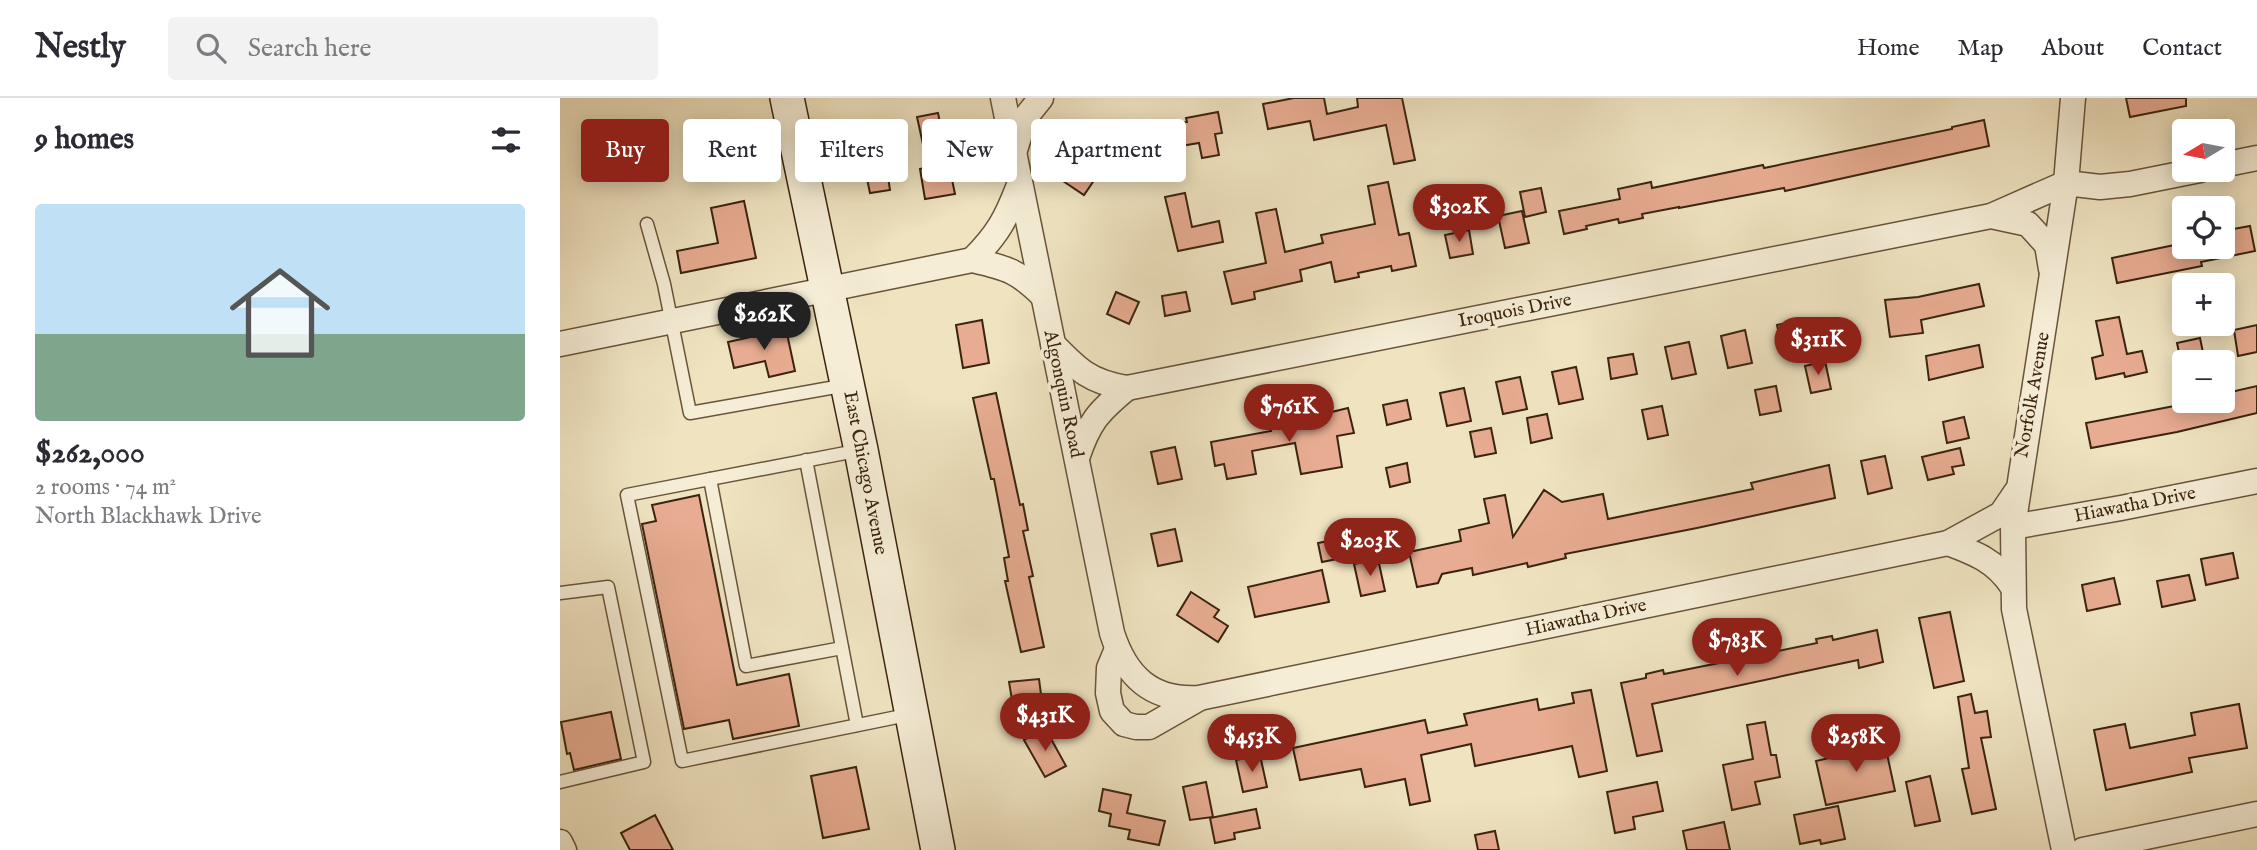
<!DOCTYPE html>
<html lang="en">
<head>
<meta charset="utf-8">
<style>
	:root { --surface:#fff; --page:#f2f2f3; --text:#2b2b33; --muted:#7c7c81; --line:#e1e1e2; --accent:#8f2418 }
	body { margin:0; font-family:"IM FELL English",serif; background:var(--page); color:var(--text); height:100vh; display:flex; flex-direction:column; font-size:26px; white-space:nowrap }
	* { box-sizing:border-box; margin:0 }
	p { font-size:23px; color:var(--muted) }
	.icon { flex:none; width:38px; height:38px; fill:none; stroke:currentColor; stroke-width:2; stroke-linecap:round; stroke-linejoin:round }
	.map { position:relative; flex:1; overflow:hidden }
	.sheet { display:flex; flex-direction:column; background:var(--surface); width:560px }
	.sheet>* { flex:none }
	.banner { position:absolute; left:21px; top:21px; width:665px; height:63px; display:flex; gap:14px }
	.needle { width:46px; rotate:260deg }
	.fabs { position:absolute; left:1612px; top:21px; display:grid; gap:14px }
	.fabs a { display:grid; place-items:center; width:63px; height:63px; border-radius:7px; background:var(--surface); box-shadow:0 4px 18px #0003; font-size:35px }
	.price { position:absolute; translate:-50% -60px; padding:0 16px; border-radius:24px; background:var(--accent); color:#fff; font-size:23px; line-height:46px; filter:drop-shadow(0 2px 4px #0008) }
	.price::after { content:''; position:absolute; left:50%; top:42px; width:21px; height:16px; margin-left:-10px; background:inherit; clip-path:polygon(0 0,100% 0,50% 100%) }
	.price.active { background:#222; color:#fff }
	ul { padding:0; list-style:none }
	li { display:grid; align-content:center; gap:14px; height:371px; padding:0 35px }
	li+li { border-top:2px solid var(--line) }
	li span { display:grid; place-items:center; height:217px; border-radius:7px; color:#555 }
	li>.icon { margin-inline-start:auto }
	span .icon { width:126px; height:126px; fill:#fffc; stroke-width:1 }
	li b { font-size:30px }
	h2 { display:flex; justify-content:space-between; align-items:center; height:84px; padding:0 35px; font-size:30px }
	.tag { padding:0 24px; border-radius:7px; background:var(--surface); box-shadow:0 4px 18px #0003; font-size:24px; line-height:63px }
	.tag.active { background:var(--accent); color:#fff }
	header { display:flex; align-items:center; gap:42px; box-sizing:border-box; height:98px; padding:0 35px; background:var(--surface); border-bottom:2px solid var(--line) }
	header strong { font-size:33px }
	nav { display:flex; gap:38px; margin-inline-start:auto; font-size:24px }
	.search { width:490px; height:63px; background:var(--page); display:flex; align-items:center; gap:18px; box-sizing:border-box; padding:0 24px; border-radius:7px; color:var(--muted); font-size:26px }
	main { display:flex; flex:1; min-height:0 }
	.map>svg:first-child { display:block }
</style>
</head>
<body>
<header>
<strong>Nestly</strong>
<div class="search"><svg class="icon" aria-label="search" viewBox="0 0 24 24"><circle cx="10" cy="10" r="6"/><path d="M15 15l6 6"/></svg>Search here</div>
<nav><a>Home</a><a>Map</a><a>About</a><a>Contact</a></nav>
</header>
<main>
<section class="sheet">
<h2>9 homes<svg class="icon" aria-label="filters" viewBox="0 0 24 24"><path d="M4 7h16M4 17h16"/><circle cx="9" cy="7" r="2"/><circle cx="15" cy="17" r="2"/></svg></h2>
<ul>
<li><span style="background:linear-gradient(#bfe0f5 60%,#7fa58c 0)"><svg class="icon" aria-label="home" viewBox="0 0 24 24"><path d="M3 11l9-7 9 7M6 9v11h12V9"/></svg></span><div><b>$262,000</b><p>2 rooms · 74 m²</p><p>North Blackhawk Drive</p></div></li>
</ul>
</section>
<div class="map">
<svg width="1697" height="752" viewBox="0 0 1697 752">
	<rect width="100%" height="100%" fill="#efe3c0"/>
	<filter id="stains"><feTurbulence type="fractalNoise" baseFrequency=".00286" numOctaves="4"/><feColorMatrix values="0 0 0 0 .2 0 0 0 0 .09 0 0 0 0 .02 0 0 0 .5 -.17"/></filter>
	<radialGradient id="worn" r=".72"><stop offset=".6" stop-color="#630" stop-opacity="0"/><stop offset="1" stop-color="#630" stop-opacity=".3"/></radialGradient>
	<!-- building -->
	<g fill="#e7ac91" stroke="#3b240f" stroke-width="2">
		<polygon points="734,0 764,0 767,16 798,9 797,0 842,0 855,62 834,66 826,27 754,42 750,23 708,31 703,6"/>
		<polygon points="1566,0 1626,0 1626,8 1570,19"/>
		<polygon points="658,14 662,35 655,36 659,57 642,60 639,45 603,51 603,55 573,59 570,32 627,24 626,20"/>
		<polygon points="378,15 395,96 365,101 360,71 368,69 357,19"/>
		<polygon points="1424,22 1429,48 1225,93 1224,90 1119,110 1119,109 1082,116 1083,120 1059,125 1058,121 1026,128 1027,131 1004,136 999,113 1060,101 1058,91 1091,84 1092,90 1203,67 1204,70 1392,31 1392,29"/>
		<polygon points="531,42 552,56 524,97 503,83"/>
		<polygon points="327,73 330,92 310,95 306,76"/>
		<polygon points="828,84 839,137 849,135 856,168 832,173 831,168 798,175 799,179 775,184 771,164 740,172 742,183 694,194 695,201 672,206 664,174 706,165 696,115 716,111 725,154 763,145 761,137 815,126 808,88"/>
		<polygon points="981,90 986,114 965,119 960,94"/>
		<polygon points="625,95 632,129 659,123 663,144 618,153 605,99"/>
		<polygon points="184,103 196,160 121,175 117,153 158,145 151,110"/>
		<polygon points="962,113 969,145 945,150 938,118"/>
		<polygon points="1690,128 1695,153 1641,164 1642,168 1557,185 1552,160 1624,145 1624,149 1662,149 1662,133"/>
		<polygon points="909,132 913,156 890,160 885,137"/>
		<polygon points="1419,186 1424,208 1361,222 1363,235 1330,239 1325,202 1358,199"/>
		<polygon points="556,194 579,204 569,226 547,216"/>
		<polygon points="626,194 630,213 605,218 602,198"/>
		<polygon points="1559,219 1567,256 1582,253 1587,274 1565,279 1564,275 1536,281 1532,260 1543,257 1536,223"/>
		<polygon points="422,222 429,265 403,270 396,227"/>
		<polygon points="1241,222 1248,254 1224,259 1217,227"/>
		<polygon points="1697,227 1697,254 1678,258 1674,232"/>
		<polygon points="226,231 235,273 209,279 205,263 174,270 168,244"/>
		<polygon points="1185,232 1192,265 1168,270 1161,238"/>
		<polygon points="1640,240 1645,264 1621,264 1617,245"/>
		<polygon points="1129,244 1136,276 1112,281 1105,249"/>
		<polygon points="1419,247 1423,269 1369,282 1366,258"/>
		<polygon points="1073,256 1077,276 1051,281 1048,260"/>
		<polygon points="1265,263 1271,291 1251,295 1245,268"/>
		<polygon points="1016,269 1023,301 999,306 992,274"/>
		<polygon points="960,279 967,311 943,316 936,284"/>
		<polygon points="1216,288 1221,313 1200,317 1195,292"/>
		<polygon points="1697,288 1697,315 1617,334 1531,350 1526,325 1640,303 1662,303 1662,296"/>
		<polygon points="904,290 911,323 887,328 880,295"/>
		<polygon points="436,295 460,407 463,406 468,432 463,433 473,478 469,479 484,549 461,554 445,483 448,483 444,460 449,459 434,381 431,381 413,300"/>
		<polygon points="847,302 851,321 827,327 823,307"/>
		<polygon points="1102,308 1108,337 1088,341 1082,312"/>
		<polygon points="788,310 794,335 777,338 782,369 741,376 735,345 692,353 696,376 667,381 664,366 655,368 651,344 711,333 710,329"/>
		<polygon points="987,316 992,340 971,345 967,320"/>
		<polygon points="1404,319 1409,340 1387,345 1383,324"/>
		<polygon points="931,330 936,355 915,359 910,334"/>
		<polygon points="615,349 622,381 598,386 591,354"/>
		<polygon points="1400,350 1404,367 1392,369 1394,376 1368,382 1362,359"/>
		<polygon points="1325,358 1332,390 1308,396 1301,363"/>
		<polygon points="847,365 850,384 830,389 826,370"/>
		<polygon points="1269,367 1275,400 1137,430 1005,456 1006,460 968,469 967,465 913,477 912,470 882,476 878,485 857,489 849,454 901,443 899,432 929,425 924,401 945,397 953,439 984,392 1002,404 1043,396 1048,421 1193,391 1191,385"/>
		<polygon points="139,397 177,587 229,576 239,628 173,641 169,622 124,631 82,426 96,423 92,407"/>
		<polygon points="615,431 622,463 598,468 591,436"/>
		<polygon points="834,434 838,453 818,458 814,438"/>
		<polygon points="779,441 782,460 762,464 758,445"/>
		<polygon points="1673,455 1678,480 1646,487 1641,461"/>
		<polygon points="818,461 825,493 801,498 794,466"/>
		<polygon points="762,472 769,504 695,519 688,489"/>
		<polygon points="1629,477 1635,502 1602,509 1597,483"/>
		<polygon points="1554,480 1560,506 1527,513 1522,487"/>
		<polygon points="631,494 659,512 654,519 668,528 658,544 617,517"/>
		<polygon points="1390,514 1404,583 1374,590 1359,520"/>
		<polygon points="1317,532 1323,564 1299,570 1298,562 1092,606 1102,653 1077,658 1061,585 1086,580 1086,576 1103,572 1104,576 1159,565 1257,545 1256,541 1272,538 1273,542"/>
		<polygon points="479,581 482,604 453,608 449,584"/>
		<polygon points="1031,592 1047,673 1019,679 1012,648 915,668 911,646 861,657 870,703 850,707 845,681 805,689 801,671 740,682 733,650 865,622 868,635 907,627 904,616 977,601 979,612 1014,605 1012,595"/>
		<polygon points="1411,596 1415,615 1427,613 1431,639 1421,640 1436,711 1412,716 1402,671 1409,670 1398,599"/>
		<polygon points="1679,606 1687,650 1629,660 1632,674 1546,692 1534,632 1565,626 1570,650 1635,637 1631,615"/>
		<polygon points="51,614 61,661 14,672 10,655 7,656 1,624"/>
		<polygon points="1205,624 1211,657 1216,657 1220,679 1195,684 1200,706 1172,712 1163,667 1193,661 1187,627"/>
		<polygon points="485,630 506,668 485,679 464,642"/>
		<polygon points="1324,642 1335,693 1266,707 1256,663 1291,655 1290,649"/>
		<polygon points="700,657 707,689 683,694 676,662"/>
		<polygon points="296,669 309,731 263,740 251,678"/>
		<polygon points="1370,678 1380,723 1355,728 1346,684"/>
		<polygon points="646,684 653,719 630,722 623,689"/>
		<polygon points="1097,684 1103,713 1073,719 1075,731 1055,735 1047,694"/>
		<polygon points="543,691 571,697 567,715 605,723 599,747 568,741 570,732 549,728 551,716 539,713"/>
		<polygon points="1278,708 1285,741 1261,746 1260,742 1240,746 1234,717"/>
		<polygon points="696,711 700,730 674,735 675,741 655,745 650,720"/>
		<polygon points="95,717 113,752 70,752 61,735"/>
		<polygon points="1164,724 1170,752 1127,752 1123,733"/>
		<polygon points="935,733 939,752 918,752 915,737"/>
	</g>
	<g fill="none" stroke-linecap="round" stroke-linejoin="round">
		<!-- lane casing -->
		<g stroke="#68543b" stroke-width="15">
			<g id="lane">
				<polyline points="87,126 104,186 130,315 287,287"/>
				<polyline points="301,352 67,397 122,663 352,616"/>
				<polyline points="246,362 297,627"/>
				<polyline points="150,381 186,568 282,550"/>
				<polyline points="0,495 48,489 84,664 0,684"/>
			</g>
		</g>
		<!-- street casing -->
		<g stroke="#68543b" stroke-width="27">
			<g id="street">
				<path d="M443,0L552,535C566,579 592,603 639,600L1388,445L1441,416L1456,394"/>
				<polyline points="455,52 465,20 481,0"/>
				<polyline points="1662,67 1697,60"/>
				<polyline points="1431,118 1468,126 1487,147 1491,171"/>
				<path d="M412,162C438,136 446,121 459,87"/>
				<path d="M0,246L412,162C446,170 457,172 483,198"/>
				<path d="M493,246C518,272 530,284 567,290L1431,118L1506,85L1540,89L1570,86L1640,72"/>
				<path d="M517,360C529,324 538,314 567,290"/>
				<polyline points="1453,429 1561,410 1697,383"/>
				<path d="M1388,445C1415,455 1436,463 1452,488"/>
				<polyline points="557,551 549,570 548,595 552,613 564,626 576,629 589,629 638,601"/>
				<polyline points="0,744 4,752"/>
				<polyline points="1504,752 1454,511 1453,429 1506,85 1513,0"/>
				<polyline points="1523,752 1697,716"/>
			</g>
		</g>
		<!-- secondary casing -->
		<g stroke="#3b240f" stroke-width="36">
			<polyline id="secondary" points="227,0 301,352 378,752"/>
		</g>
		<!-- lane -->
		<use href="#lane" stroke="#f5edd6" stroke-width="12"/>
		<!-- street -->
		<use href="#street" stroke="#f5edd6" stroke-width="24"/>
		<!-- secondary -->
		<use href="#secondary" stroke="#f5edd6" stroke-width="33"/>
	</g>
	<g text-anchor="middle" dominant-baseline="central" stroke-width="7" stroke-linejoin="round" paint-order="stroke">
		<!-- street labels -->
		<g font-size="19" fill="#3b240f" stroke="#f5edd6">
			<text transform="translate(955 213) rotate(-11)">Iroquois Drive</text>
			<text transform="translate(503 296) rotate(78)">Algonquin Road</text>
			<text transform="translate(1473 297) rotate(-80)">Norfolk Avenue</text>
			<text transform="translate(305 375) rotate(79)">East Chicago Avenue</text>
			<text transform="translate(1575 407) rotate(-11)">Hiawatha Drive</text>
			<text transform="translate(1026 520) rotate(-12)">Hiawatha Drive</text>
		</g>
	</g>
	<rect width="100%" height="100%" filter="url(#stains)"/>
	<rect width="100%" height="100%" fill="url(#worn)"/>
</svg>
<div class="fabs">
<a><svg class="needle" viewBox="-14 -14 28 28"><path d="M0-13l5 13h-10z" fill="#e53935"/><path d="M0 13l5-13h-10z" fill="#7c7c81"/></svg></a>
<a><svg class="icon" aria-label="locate" viewBox="0 0 24 24"><circle cx="12" cy="12" r="6"/><path d="M12 2v4M12 18v4M2 12h4M18 12h4"/></svg></a>
<a>+</a>
<a>−</a>
</div>
<b class="price" style="left:899px;top:146px">$302K</b>
<b class="price active" style="left:204px;top:254px">$262K</b>
<b class="price" style="left:1258px;top:279px">$311K</b>
<b class="price" style="left:729px;top:346px">$761K</b>
<b class="price" style="left:810px;top:480px">$203K</b>
<b class="price" style="left:1177px;top:580px">$783K</b>
<b class="price" style="left:485px;top:655px">$431K</b>
<b class="price" style="left:692px;top:676px">$453K</b>
<b class="price" style="left:1296px;top:676px">$258K</b>
<div class="banner">
<a class="tag active">Buy</a>
<a class="tag">Rent</a>
<a class="tag">Filters</a>
<a class="tag">New</a>
<a class="tag">Apartment</a>
</div>
</div>
</main>
</body>
</html>
